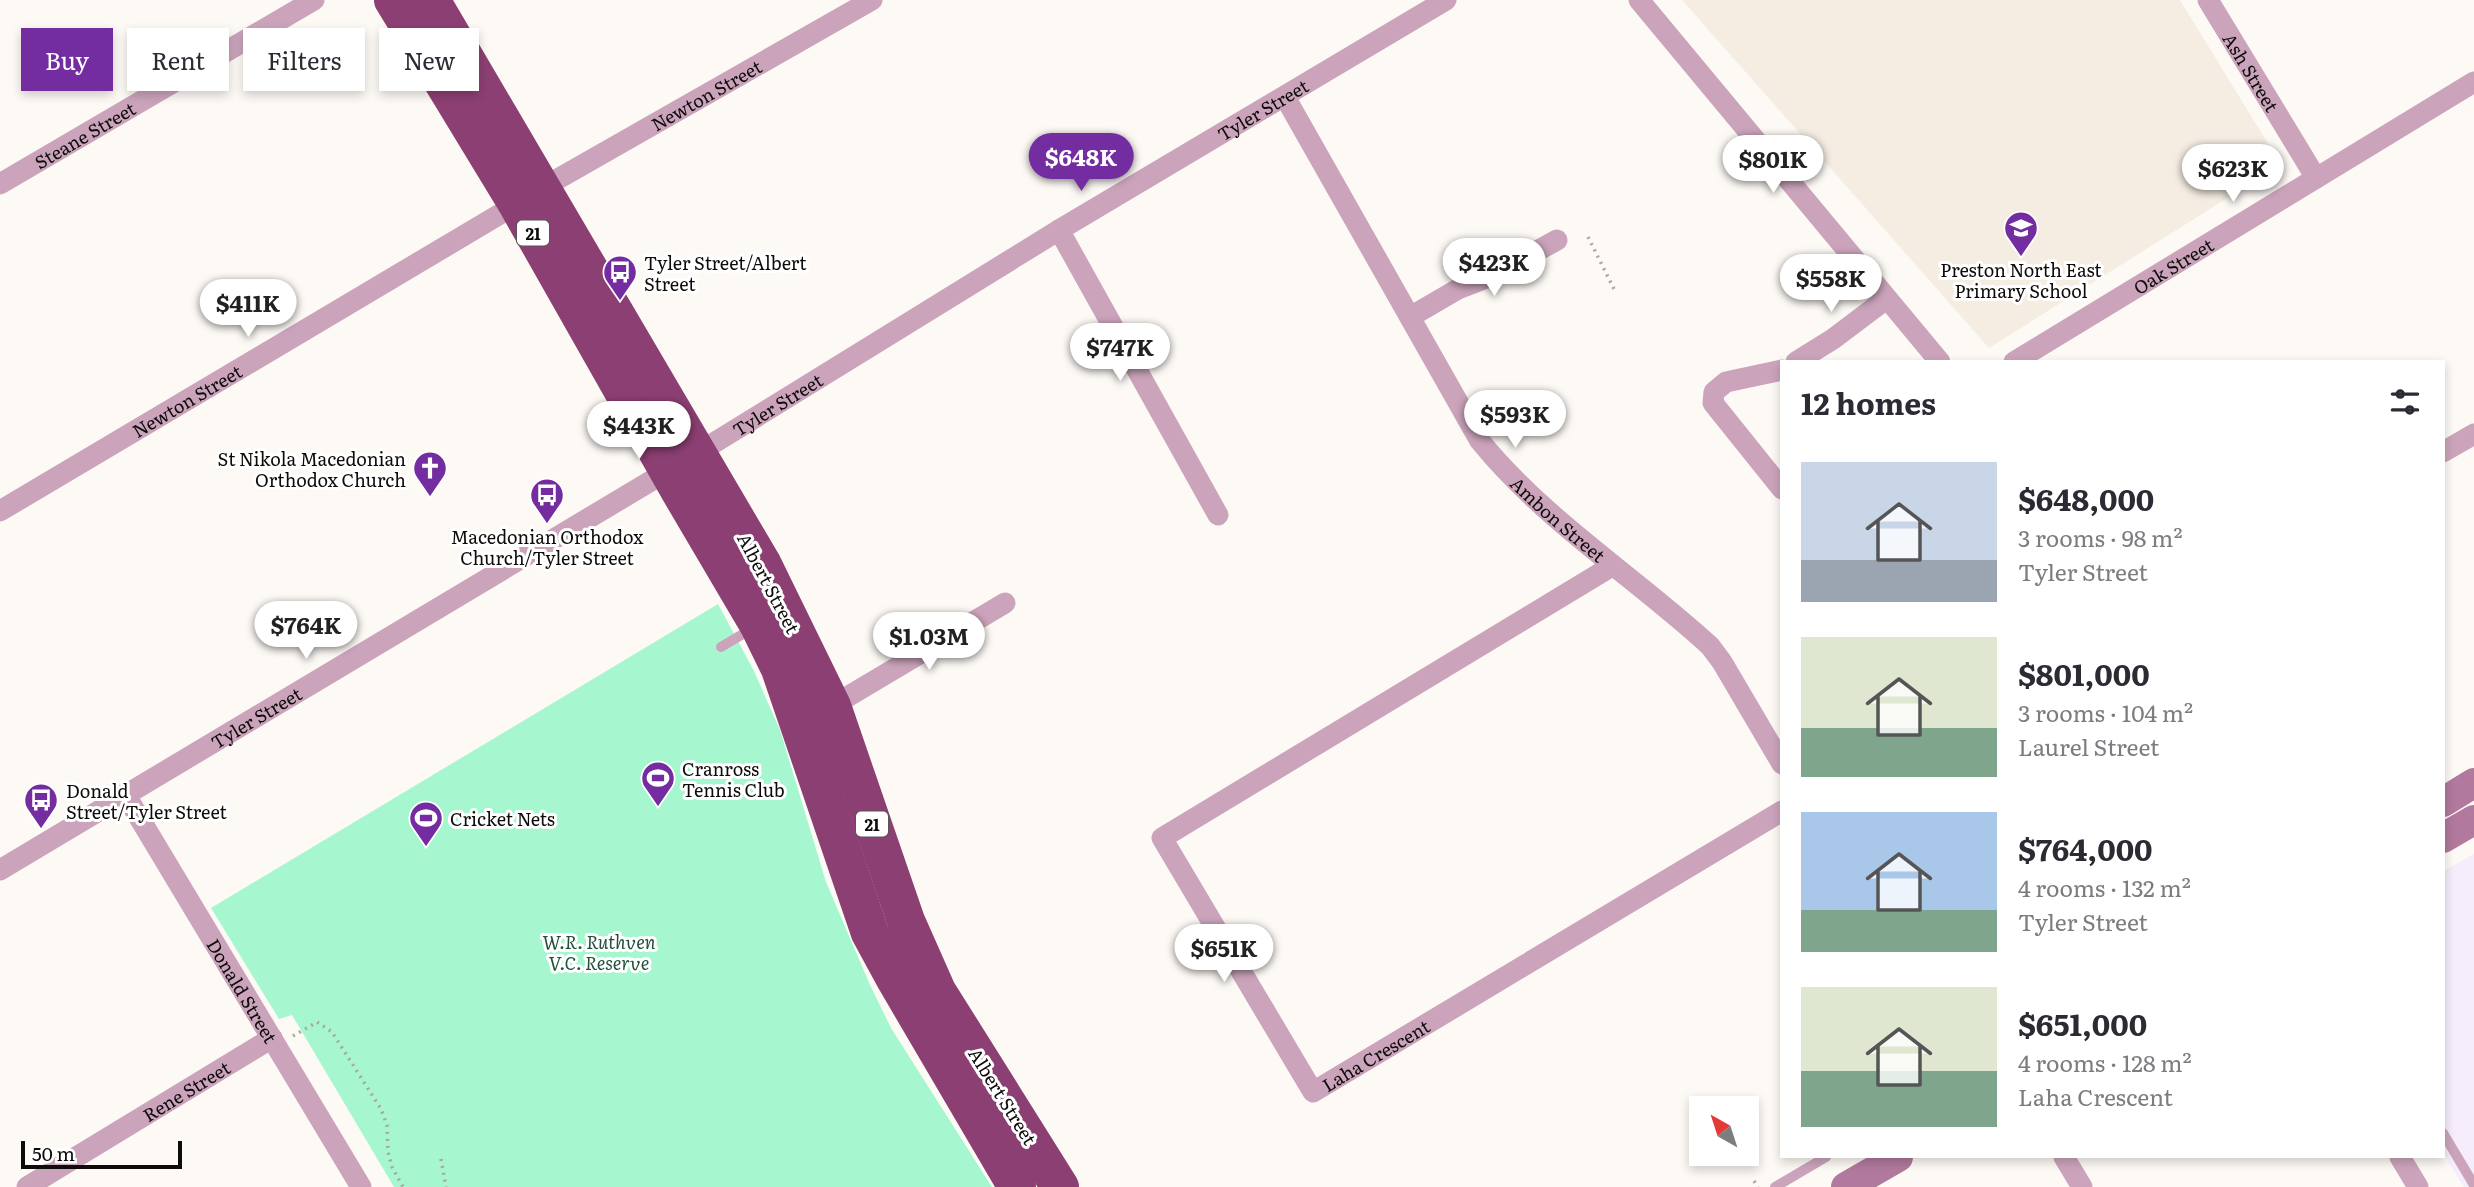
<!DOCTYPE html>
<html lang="en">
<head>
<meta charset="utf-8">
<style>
	:root { --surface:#fff; --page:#f7f7f7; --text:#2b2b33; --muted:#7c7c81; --accent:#742da1 }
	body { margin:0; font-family:Literata,serif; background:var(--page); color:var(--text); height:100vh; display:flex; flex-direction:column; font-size:26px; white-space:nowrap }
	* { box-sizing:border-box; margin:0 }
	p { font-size:23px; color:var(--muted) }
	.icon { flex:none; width:38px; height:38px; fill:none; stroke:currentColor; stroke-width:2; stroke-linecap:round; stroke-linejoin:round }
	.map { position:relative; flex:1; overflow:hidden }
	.drawer { position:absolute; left:1780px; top:360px; width:665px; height:798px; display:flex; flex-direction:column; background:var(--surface); border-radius:0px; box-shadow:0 4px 10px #0003 }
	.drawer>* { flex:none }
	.banner { position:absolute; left:21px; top:28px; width:665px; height:63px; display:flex; gap:14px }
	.needle { width:46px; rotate:321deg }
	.controls { position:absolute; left:1689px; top:1096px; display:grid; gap:14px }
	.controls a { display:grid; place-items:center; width:70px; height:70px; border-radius:0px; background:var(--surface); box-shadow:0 4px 10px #0003; font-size:35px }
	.scale { position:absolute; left:21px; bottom:18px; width:161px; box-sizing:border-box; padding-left:7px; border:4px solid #0d0c0b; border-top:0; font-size:19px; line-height:24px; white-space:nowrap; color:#0d0c0b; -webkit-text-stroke:5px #fff; paint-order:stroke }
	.price { position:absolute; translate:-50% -60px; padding:0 16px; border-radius:24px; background:#fff; color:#222; font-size:23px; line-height:46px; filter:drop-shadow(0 2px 4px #0008) }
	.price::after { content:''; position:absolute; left:50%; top:42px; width:21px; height:16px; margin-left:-10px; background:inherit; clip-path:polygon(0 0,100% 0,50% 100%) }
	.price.on { background:var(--accent); color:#fff }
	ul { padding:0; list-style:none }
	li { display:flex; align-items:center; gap:21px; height:175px; padding:0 21px }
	li span { display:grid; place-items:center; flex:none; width:196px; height:140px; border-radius:0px; color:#555 }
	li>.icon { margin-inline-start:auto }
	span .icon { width:84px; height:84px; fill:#fffc; stroke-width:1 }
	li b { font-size:30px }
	h2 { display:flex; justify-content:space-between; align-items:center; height:84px; padding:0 21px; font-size:30px }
	.chip { padding:0 24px; border-radius:0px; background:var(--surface); box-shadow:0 4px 10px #0003; font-size:24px; line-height:63px }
	.chip.on { background:var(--accent); color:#fff }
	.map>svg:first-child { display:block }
</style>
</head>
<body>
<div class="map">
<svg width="2474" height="1187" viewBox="0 0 2474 1187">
	<rect width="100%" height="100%" fill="#fdf9f5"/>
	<!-- commercial -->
	<polygon fill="#f5ecfc" points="2474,854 2474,1187 2464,1187 2443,1153 2443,871"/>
	<!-- built -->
	<polygon fill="#f5ede2" points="1682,0 2180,0 2275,155 2275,168 1989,348"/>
	<!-- green -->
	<polygon fill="#a6f7cf" points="718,604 754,671 780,730 826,882 870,985 891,1028 992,1187 394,1187 292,1015 279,1019 211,908"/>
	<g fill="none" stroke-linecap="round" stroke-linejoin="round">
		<!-- path -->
		<g stroke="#a9a6a3" stroke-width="3.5" stroke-dasharray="2 5" stroke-linecap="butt">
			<polyline points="1588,237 1614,289"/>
			<polyline points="293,1036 317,1022 332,1032 381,1109 387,1125 388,1152 392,1167 403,1187"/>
			<polyline points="441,1159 446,1187"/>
			<polyline points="1754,1181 1758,1187"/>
		</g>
		<!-- lane -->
		<g stroke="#cba4bb" stroke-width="10">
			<polyline points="721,647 753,628"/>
			<polyline points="2443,1133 2474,1185"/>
			<polyline points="1775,1187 1826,1157"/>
		</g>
		<!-- street -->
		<g stroke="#cba4bb" stroke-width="21">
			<polyline points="1639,0 1940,362"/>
			<path id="s1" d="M2208,0L2316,178"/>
			<path id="s2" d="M1285,97L1480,441C1545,521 1635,577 1710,646L1722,662L1782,764"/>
			<path id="s3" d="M0,184L314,0"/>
			<path id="s4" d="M540,189L872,0"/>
			<polyline points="1059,230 1218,515"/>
			<polyline points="1410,317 1458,289 1494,275 1557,240"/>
			<polyline points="1796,362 1833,339 1886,299"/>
			<path id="s5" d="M2014,362L2474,82"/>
			<polyline points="1782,370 1726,382 1714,392 1713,403 1782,489"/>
			<polyline points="2443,452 2474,434"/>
			<path id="s6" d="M0,511L517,204"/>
			<path id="s7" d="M1612,566L1162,838L1313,1092L1782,811"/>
			<polyline points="832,706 1005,603"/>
			<path id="s8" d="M125,794L361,1187"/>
			<path id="s9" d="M0,870L696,454L1059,230L1446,0"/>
			<polyline points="2064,1157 2082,1187"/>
			<polyline points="2400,1157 2418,1187"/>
			<path id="s10" d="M27,1187L272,1038"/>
		</g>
		<!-- secondary -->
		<g stroke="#b1799d" stroke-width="30">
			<polyline points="2443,802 2474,783"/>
			<polyline points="2443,838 2474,820"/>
			<polyline points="1846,1187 1898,1157"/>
		</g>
		<!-- highway -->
		<g stroke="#8c3f73" stroke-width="38">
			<polyline points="393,0 517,204 679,490 758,624 780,669 870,933 895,979 1017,1187"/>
			<polyline points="431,0 763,565 832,706 906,921 937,991 1060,1187"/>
		</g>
	</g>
	<!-- icons -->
	<defs>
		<g id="school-pin" transform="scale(1.75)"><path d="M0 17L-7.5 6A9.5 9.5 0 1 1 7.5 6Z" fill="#742da1" stroke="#fff"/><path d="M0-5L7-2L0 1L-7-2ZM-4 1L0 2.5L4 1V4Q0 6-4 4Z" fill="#fff"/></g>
		<g id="bus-pin" transform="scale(1.75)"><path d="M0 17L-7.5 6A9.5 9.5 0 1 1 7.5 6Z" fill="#742da1" stroke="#fff"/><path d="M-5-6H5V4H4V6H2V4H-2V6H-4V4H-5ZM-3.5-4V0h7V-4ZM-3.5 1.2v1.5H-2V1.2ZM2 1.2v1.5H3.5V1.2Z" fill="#fff"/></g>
		<g id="church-pin" transform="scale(1.75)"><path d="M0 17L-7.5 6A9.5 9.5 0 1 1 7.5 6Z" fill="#742da1" stroke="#fff"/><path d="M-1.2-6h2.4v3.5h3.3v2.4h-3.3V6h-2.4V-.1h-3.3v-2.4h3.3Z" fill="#fff"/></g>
		<g id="stadium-pin" transform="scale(1.75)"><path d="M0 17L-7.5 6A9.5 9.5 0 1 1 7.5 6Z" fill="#742da1" stroke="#fff"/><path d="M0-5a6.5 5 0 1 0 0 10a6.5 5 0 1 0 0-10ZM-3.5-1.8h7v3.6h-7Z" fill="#fff"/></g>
	</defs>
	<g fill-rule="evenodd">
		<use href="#school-pin" x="2021" y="228"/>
		<use href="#bus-pin" x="620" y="272"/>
		<use href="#church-pin" x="430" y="468"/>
		<use href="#bus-pin" x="547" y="495"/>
		<use href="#stadium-pin" x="658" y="778"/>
		<use href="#bus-pin" x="41" y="800"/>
		<use href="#stadium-pin" x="426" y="818"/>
	</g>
	<g text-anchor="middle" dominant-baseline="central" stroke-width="6" stroke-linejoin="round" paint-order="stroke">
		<!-- shield labels -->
		<g fill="#fff" stroke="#565554" stroke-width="2">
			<rect x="517" y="220.5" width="32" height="25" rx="5"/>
			<rect x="856" y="811.5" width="32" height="25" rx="5"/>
		</g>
		<g font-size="16" font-weight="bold" fill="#0d0c0b">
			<text x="533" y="233">21</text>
			<text x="872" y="824">21</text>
		</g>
		<!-- street labels -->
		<g font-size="18" fill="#0d0c0b" stroke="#fff">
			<text stroke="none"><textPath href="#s1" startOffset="84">Ash Street</textPath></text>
			<text stroke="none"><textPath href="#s4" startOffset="191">Newton Street</textPath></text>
			<text stroke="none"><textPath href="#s9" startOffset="1474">Tyler Street</textPath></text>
			<text stroke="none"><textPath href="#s3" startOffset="98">Steane Street</textPath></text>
			<text stroke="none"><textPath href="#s5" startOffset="186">Oak Street</textPath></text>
			<text stroke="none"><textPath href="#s6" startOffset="217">Newton Street</textPath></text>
			<text stroke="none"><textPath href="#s9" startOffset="906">Tyler Street</textPath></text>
			<text stroke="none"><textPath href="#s2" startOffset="506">Ambon Street</textPath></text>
			<text transform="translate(769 583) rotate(62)">Albert Street</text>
			<text stroke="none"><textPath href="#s9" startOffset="298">Tyler Street</textPath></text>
			<text stroke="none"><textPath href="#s8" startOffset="229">Donald Street</textPath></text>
			<text stroke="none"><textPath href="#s7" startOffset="894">Laha Crescent</textPath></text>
			<text stroke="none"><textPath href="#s10" startOffset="186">Rene Street</textPath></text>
			<text transform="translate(1003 1096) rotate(58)">Albert Street</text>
		</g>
		<!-- poi labels -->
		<g font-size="18" fill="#0d0c0b" stroke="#fff" text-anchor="start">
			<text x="644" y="262">Tyler Street/Albert<tspan x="644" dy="21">Street</tspan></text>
			<text x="2021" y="269" text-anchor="middle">Preston North East<tspan x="2021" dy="21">Primary School</tspan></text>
			<text x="406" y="458" text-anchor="end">St Nikola Macedonian<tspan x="406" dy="21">Orthodox Church</tspan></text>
			<text x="547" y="536" text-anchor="middle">Macedonian Orthodox<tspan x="547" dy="21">Church/Tyler Street</tspan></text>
			<text x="682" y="768">Cranross<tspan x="682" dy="21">Tennis Club</tspan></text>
			<text x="66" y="790">Donald<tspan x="66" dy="21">Street/Tyler Street</tspan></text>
			<text x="450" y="818">Cricket Nets</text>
		</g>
		<!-- park labels -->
		<g font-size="18" font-style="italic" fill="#23503c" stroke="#fff">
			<text x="599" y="941">W.R. Ruthven<tspan x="599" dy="21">V.C. Reserve</tspan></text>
		</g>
	</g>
</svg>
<div class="controls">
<a><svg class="needle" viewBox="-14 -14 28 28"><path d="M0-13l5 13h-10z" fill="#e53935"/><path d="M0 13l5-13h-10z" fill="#7c7c81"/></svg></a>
</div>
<div class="scale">50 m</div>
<b class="price on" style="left:1081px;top:193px">$648K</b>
<b class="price" style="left:1773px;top:195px">$801K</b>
<b class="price" style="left:2233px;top:204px">$623K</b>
<b class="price" style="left:1494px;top:298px">$423K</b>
<b class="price" style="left:1831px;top:314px">$558K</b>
<b class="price" style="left:248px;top:339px">$411K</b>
<b class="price" style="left:1120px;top:383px">$747K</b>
<b class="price" style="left:1515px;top:450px">$593K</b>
<b class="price" style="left:639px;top:461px">$443K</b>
<b class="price" style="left:306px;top:661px">$764K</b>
<b class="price" style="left:929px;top:672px">$1.03M</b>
<b class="price" style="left:1224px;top:984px">$651K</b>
<div class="banner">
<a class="chip on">Buy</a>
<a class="chip">Rent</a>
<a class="chip">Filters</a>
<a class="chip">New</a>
</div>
<section class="drawer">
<h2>12 homes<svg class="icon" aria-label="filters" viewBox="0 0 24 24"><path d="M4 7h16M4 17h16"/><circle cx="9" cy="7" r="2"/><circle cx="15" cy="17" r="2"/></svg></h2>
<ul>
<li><span style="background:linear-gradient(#c9d6e8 70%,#9aa5b1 0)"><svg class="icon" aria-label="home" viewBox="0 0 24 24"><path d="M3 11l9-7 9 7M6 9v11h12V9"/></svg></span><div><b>$648,000</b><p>3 rooms · 98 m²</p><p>Tyler Street</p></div></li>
<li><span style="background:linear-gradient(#dfe7d0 65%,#7fa58c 0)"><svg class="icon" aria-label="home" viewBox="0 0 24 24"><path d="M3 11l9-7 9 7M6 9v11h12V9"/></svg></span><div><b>$801,000</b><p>3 rooms · 104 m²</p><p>Laurel Street</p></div></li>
<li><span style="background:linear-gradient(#a9c7e8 70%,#7fa58c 0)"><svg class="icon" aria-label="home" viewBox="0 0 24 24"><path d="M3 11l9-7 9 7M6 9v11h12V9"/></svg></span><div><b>$764,000</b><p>4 rooms · 132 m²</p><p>Tyler Street</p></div></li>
<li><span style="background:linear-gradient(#dfe7d0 60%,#7fa58c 0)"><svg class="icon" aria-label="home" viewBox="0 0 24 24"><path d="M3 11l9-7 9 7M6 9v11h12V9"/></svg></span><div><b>$651,000</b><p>4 rooms · 128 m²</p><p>Laha Crescent</p></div></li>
</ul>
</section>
</div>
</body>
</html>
